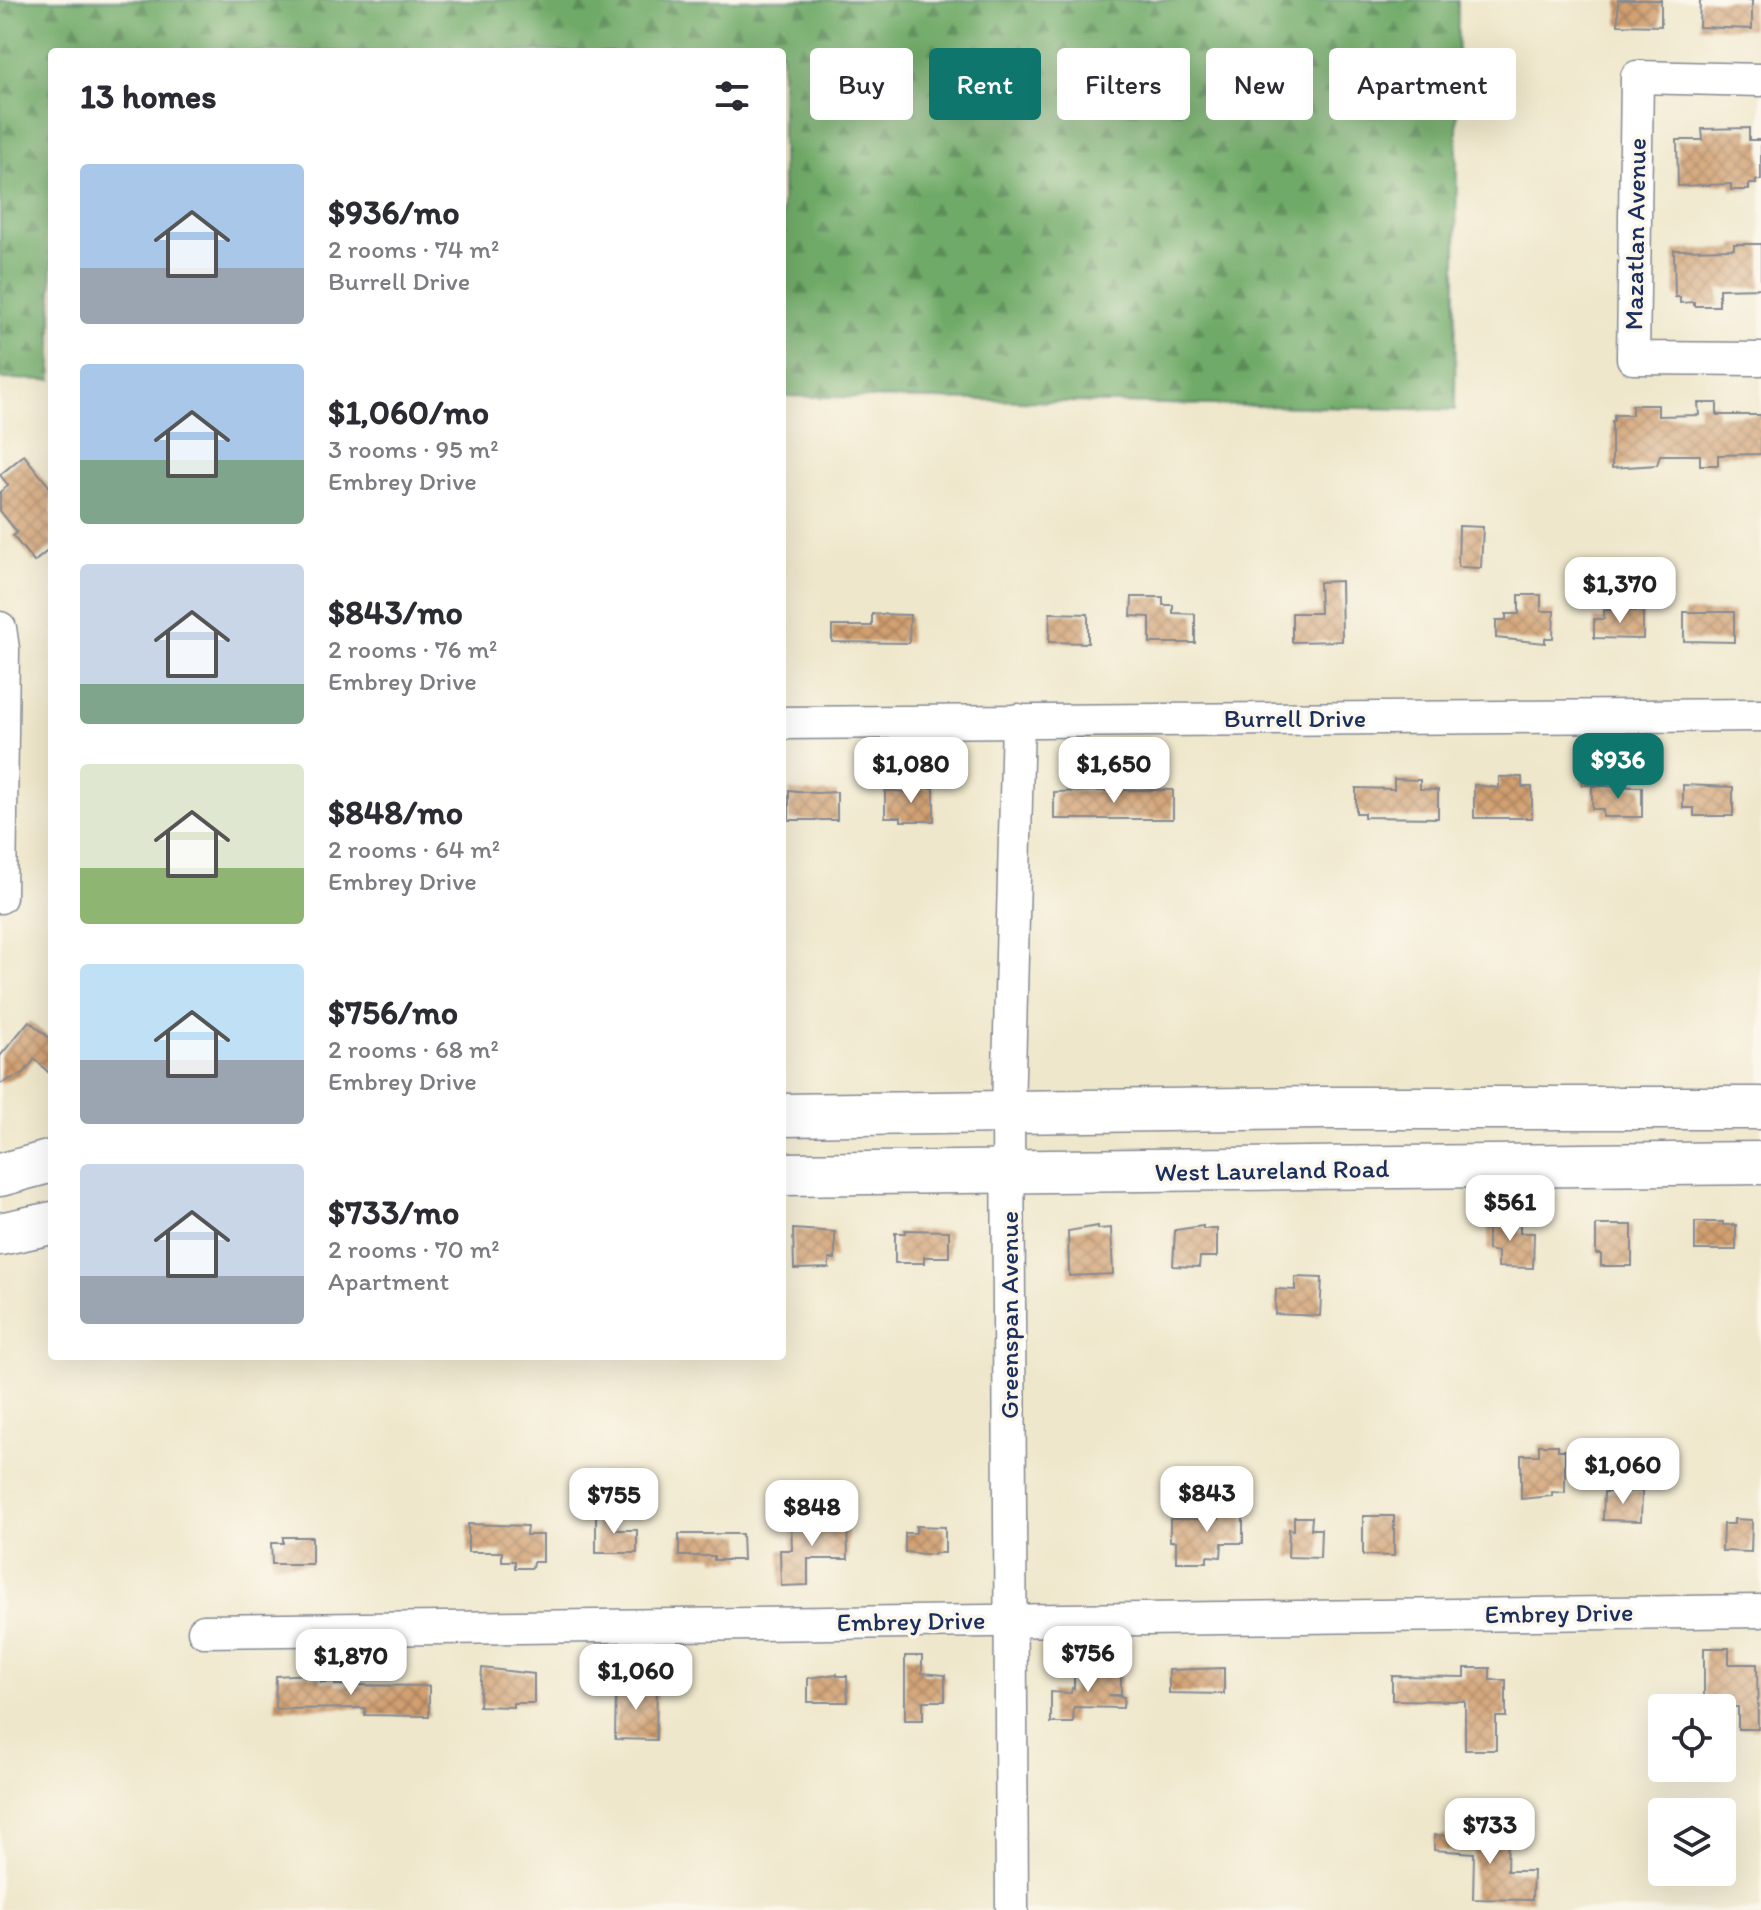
<!DOCTYPE html>
<html lang="en">
<head>
<meta charset="utf-8">
<style>
	:root { --surface:#fff; --page:#f2f2f3; --text:#2b2b33; --muted:#7c7c81; --accent:#0f766e }
	body { margin:0; font-family:Itim,sans-serif; background:var(--page); color:var(--text); height:100vh; display:flex; flex-direction:column; font-size:30px; white-space:nowrap }
	* { box-sizing:border-box; margin:0 }
	p { font-size:26px; color:var(--muted) }
	.icon { flex:none; width:44px; height:44px; fill:none; stroke:currentColor; stroke-width:2; stroke-linecap:round; stroke-linejoin:round }
	.map { position:relative; flex:1; overflow:hidden }
	.details { position:absolute; left:48px; top:48px; width:738px; height:1312px; display:flex; flex-direction:column; background:var(--surface); border-radius:8px; box-shadow:0 8px 32px #0002 }
	.details>* { flex:none }
	.hud { position:absolute; left:810px; top:48px; width:760px; height:72px; display:flex; gap:16px }
	.fabs { position:absolute; left:1648px; top:1694px; display:grid; gap:16px }
	.fabs a { display:grid; place-items:center; width:88px; height:88px; border-radius:8px; background:var(--surface); box-shadow:0 8px 32px #0002; font-size:40px }
	.price { position:absolute; translate:-50% -68px; padding:0 18px; border-radius:16px; background:#fff; color:#222; font-size:26px; line-height:52px; filter:drop-shadow(0 2px 4px #0008) }
	.price::after { content:''; position:absolute; left:50%; top:48px; width:24px; height:18px; margin-left:-12px; background:inherit; clip-path:polygon(0 0,100% 0,50% 100%) }
	.price.current { background:var(--accent); color:#fff }
	ul { padding:0; list-style:none }
	li { display:flex; align-items:center; gap:24px; height:200px; padding:0 32px }
	li span { display:grid; place-items:center; flex:none; width:224px; height:160px; border-radius:8px; color:#555 }
	li>.icon { margin-inline-start:auto }
	span .icon { width:96px; height:96px; fill:#fffc; stroke-width:1 }
	li b { font-size:34px }
	h2 { display:flex; justify-content:space-between; align-items:center; height:96px; padding:0 32px; font-size:34px }
	.pill { padding:0 28px; border-radius:8px; background:var(--surface); box-shadow:0 8px 32px #0002; font-size:28px; line-height:72px }
	.pill.current { background:var(--accent); color:#fff }
	.map>svg:first-child { display:block }
</style>
</head>
<body>
<div class="map">
<svg width="1761" height="1910" viewBox="0 0 1761 1910">
	<defs>
		<pattern id="forest-firs" width="22" height="20" patternUnits="userSpaceOnUse" patternTransform="scale(2)"><rect width="22" height="20" fill="#70aa68"/><path d="M5 1l3.5 6h-7zM16 11l3.5 6h-7z" fill="#5b8b59"/></pattern>
		<pattern id="building-cross-hatch" width="8" height="8" patternUnits="userSpaceOnUse" patternTransform="scale(2)"><rect width="8" height="8" fill="#d19f6f"/><path d="M0 0l8 8M0 8l8-8" fill="none" stroke="#a9825e"/></pattern>
	</defs>
	<rect width="100%" height="100%" fill="#fbf7ec"/>
	<filter id="ink" filterUnits="userSpaceOnUse"><feTurbulence type="fractalNoise" baseFrequency=".0125" numOctaves="2"/><feDisplacementMap in="SourceGraphic" scale="16" xChannelSelector="R" yChannelSelector="G"/><feConvolveMatrix kernelMatrix="1 2 1 2 8 2 1 2 1" color-interpolation-filters="sRGB"/></filter>
	<filter id="wash" filterUnits="userSpaceOnUse"><feTurbulence type="fractalNoise" baseFrequency=".006" numOctaves="4" result="noise"/><feDisplacementMap in="SourceGraphic" scale="32" xChannelSelector="R" yChannelSelector="G"/><feGaussianBlur stdDeviation="1.8" result="paint"/><feColorMatrix in="noise" values="0 0 0 0 0 0 0 0 0 0 0 0 0 0 0 0 0 1.4 0 .05"/><feComposite in="paint" operator="in"/></filter>
	<g filter="url(#wash)">
		<rect width="100%" height="100%" fill="#efe7cb"/>
		<!-- forest -->
		<polygon fill="url(#forest-firs)" stroke="#466c63" stroke-width="2" points="0,0 1458,0 1455,410 782,396 782,52 52,52 52,380 0,379"/>
		<g id="blocks">
			<!-- building -->
			<g fill="url(#building-cross-hatch)">
				<polygon points="1618,0 1661,0 1661,26 1618,25"/>
				<polygon points="1700,0 1752,0 1752,29 1699,27"/>
				<polygon points="1749,128 1749,140 1761,140 1761,180 1756,180 1756,184 1749,184 1749,190 1731,190 1731,184 1678,186 1677,140 1703,140 1702,129"/>
				<polygon points="1734,244 1761,244 1761,288 1719,289 1719,306 1694,306 1694,302 1680,303 1680,297 1675,297 1674,250 1734,249"/>
				<polygon points="1698,403 1717,403 1717,415 1761,415 1761,454 1718,455 1718,465 1700,465 1700,455 1660,455 1657,465 1612,468 1612,421 1614,421 1614,415 1632,415 1632,405 1658,405 1658,416 1699,415"/>
				<polygon points="24,455 52,490 52,547 34,562 13,536 17,532 0,511 0,492 8,485 0,475"/>
				<polygon points="1459,526 1483,527 1481,568 1458,567"/>
				<polygon points="1341,581 1342,641 1292,642 1292,613 1320,613 1319,582"/>
				<polygon points="1519,595 1541,595 1541,611 1554,611 1553,638 1545,638 1545,643 1496,638 1496,620 1506,620 1506,614 1519,614"/>
				<polygon points="1132,597 1163,597 1163,605 1173,605 1173,613 1195,614 1195,643 1150,643 1150,617 1131,616"/>
				<polygon points="1604,610 1643,611 1643,639 1594,638 1594,619 1604,619"/>
				<polygon points="1684,612 1734,612 1734,642 1684,641"/>
				<polygon points="1050,613 1088,614 1088,643 1049,642"/>
				<polygon points="872,614 910,615 909,643 832,642 832,626 872,626"/>
				<rect x="1582" y="750" width="24" height="35"/>
				<polygon points="1499,777 1522,777 1522,787 1532,787 1532,818 1474,818 1474,785 1499,788"/>
				<polygon points="1394,779 1420,780 1420,789 1438,790 1438,818 1364,817 1364,813 1356,813 1356,788 1394,789"/>
				<polygon points="1683,785 1733,787 1733,816 1694,816 1694,808 1683,808"/>
				<polygon points="1592,786 1642,787 1642,817 1603,817 1603,809 1592,809"/>
				<polygon points="914,788 934,788 934,821 901,821 901,817 885,817 885,790 914,793"/>
				<polygon points="789,790 815,793 837,792 837,820 789,820"/>
				<polygon points="1133,790 1173,790 1173,819 1054,819 1054,792"/>
				<polygon points="29,1021 52,1040 52,1076 35,1059 24,1073 0,1084 0,1056"/>
				<polygon points="1488,1215 1507,1215 1506,1222 1520,1222 1520,1233 1534,1233 1533,1268 1498,1267 1498,1252 1488,1250"/>
				<polygon points="1695,1222 1723,1222 1723,1225 1736,1225 1736,1250 1695,1250"/>
				<polygon points="1596,1225 1632,1225 1632,1266 1601,1266 1601,1254 1596,1254"/>
				<polygon points="1098,1226 1098,1229 1111,1228 1113,1274 1069,1276 1068,1231"/>
				<polygon points="1203,1226 1203,1229 1217,1229 1217,1257 1200,1257 1199,1267 1173,1266 1175,1230"/>
				<polygon points="793,1229 835,1232 835,1259 829,1259 829,1268 794,1269"/>
				<polygon points="905,1230 949,1231 949,1257 924,1257 924,1263 895,1263 895,1233 905,1233"/>
				<polygon points="1295,1277 1322,1278 1320,1316 1275,1314 1276,1289 1295,1290"/>
				<polygon points="1539,1445 1558,1445 1558,1450 1565,1450 1565,1493 1552,1492 1552,1496 1521,1499 1521,1455 1539,1455"/>
				<polygon points="1642,1491 1641,1521 1603,1520 1604,1492"/>
				<polygon points="1219,1504 1243,1504 1243,1543 1222,1543 1221,1557 1207,1556 1207,1562 1176,1562 1176,1541 1170,1541 1170,1519 1219,1519"/>
				<polygon points="596,1513 615,1513 615,1530 637,1530 637,1553 596,1553"/>
				<polygon points="1363,1516 1394,1516 1394,1556 1363,1555"/>
				<polygon points="1294,1517 1312,1517 1311,1529 1321,1529 1320,1558 1288,1557 1289,1529 1294,1530"/>
				<polygon points="1734,1519 1752,1520 1751,1552 1722,1551 1723,1524 1734,1524"/>
				<polygon points="791,1520 847,1520 848,1559 808,1559 808,1585 781,1586 780,1550 792,1550"/>
				<polygon points="468,1524 527,1526 526,1535 543,1535 543,1562 533,1562 532,1568 515,1568 515,1561 502,1561 502,1552 468,1552"/>
				<polygon points="916,1526 945,1527 945,1553 934,1553 934,1555 905,1552 905,1533 916,1533"/>
				<polygon points="679,1534 742,1534 743,1560 714,1560 714,1556 679,1556"/>
				<polygon points="283,1537 312,1537 312,1564 272,1564 271,1543 283,1543"/>
				<polygon points="1704,1648 1729,1648 1729,1664 1757,1664 1758,1729 1738,1729 1738,1707 1704,1707"/>
				<polygon points="905,1656 922,1656 922,1673 945,1675 945,1701 923,1701 923,1720 905,1720"/>
				<polygon points="482,1668 534,1674 534,1703 513,1703 513,1707 479,1706"/>
				<polygon points="1224,1668 1224,1694 1169,1693 1169,1670"/>
				<polygon points="1465,1668 1490,1668 1490,1680 1506,1680 1506,1717 1496,1717 1496,1750 1465,1750 1465,1701 1392,1700 1392,1676 1465,1677"/>
				<polygon points="1074,1669 1121,1670 1121,1695 1108,1695 1124,1697 1123,1708 1074,1707 1073,1723 1051,1723 1051,1692 1071,1693 1072,1688 1074,1689"/>
				<polygon points="309,1674 309,1676 321,1677 321,1682 335,1682 335,1685 429,1686 429,1716 365,1715 365,1708 275,1709 276,1676"/>
				<polygon points="837,1674 837,1676 847,1676 848,1702 808,1702 808,1678"/>
				<polygon points="633,1683 657,1683 656,1740 615,1739 616,1687 633,1687"/>
				<polygon points="1476,1831 1508,1832 1507,1871 1533,1871 1532,1900 1473,1899 1474,1853 1434,1850 1434,1835 1476,1836"/>
			</g>
		</g>
	</g>
	<g filter="url(#ink)">
		<use href="#blocks" fill-opacity="0" stroke="#858b94" stroke-width="2"/>
		<g fill="none" stroke-linecap="round" stroke-linejoin="round">
			<!-- minor casing -->
			<g stroke="#858b94" stroke-width="35">
				<g id="minor">
					<polyline points="1761,80 1637,77 1633,358 1761,359"/>
					<polyline points="0,628 3,649 0,897"/>
					<polyline points="782,723 1761,715"/>
					<polyline points="204,1631 1761,1611"/>
					<polyline points="1012,1910 1008,1112 1018,720"/>
				</g>
			</g>
			<!-- major casing -->
			<g stroke="#858b94" stroke-width="45">
				<g id="major">
					<polyline points="782,1115 1321,1108 1761,1108"/>
					<polyline points="782,1174 1761,1163"/>
					<polyline points="0,1175 52,1161"/>
					<polyline points="0,1234 52,1223"/>
				</g>
			</g>
			<!-- minor -->
			<use href="#minor" stroke="#fff" stroke-width="32"/>
			<!-- major -->
			<use href="#major" stroke="#fff" stroke-width="42"/>
		</g>
	</g>
	<g text-anchor="middle" dominant-baseline="central" stroke-width="7" stroke-linejoin="round" paint-order="stroke">
		<!-- street labels -->
		<g font-size="26" fill="#1b2f5e" stroke="#fbf7ec">
			<text transform="translate(1635 234) rotate(-89)">Mazatlan Avenue</text>
			<text x="1295" y="718">Burrell Drive</text>
			<text transform="translate(1272 1170) rotate(-1)">West Laureland Road</text>
			<text transform="translate(1009 1315) rotate(-90)">Greenspan Avenue</text>
			<text transform="translate(1559 1613) rotate(-1)">Embrey Drive</text>
			<text transform="translate(911 1621) rotate(-1)">Embrey Drive</text>
		</g>
	</g>
</svg>
<div class="fabs">
<a><svg class="icon" aria-label="locate" viewBox="0 0 24 24"><circle cx="12" cy="12" r="6"/><path d="M12 2v4M12 18v4M2 12h4M18 12h4"/></svg></a>
<a><svg class="icon" aria-label="layers" viewBox="0 0 24 24"><path d="M12 4l9 5-9 5-9-5zM3 14l9 5 9-5"/></svg></a>
</div>
<b class="price" style="left:1620px;top:625px">$1,370</b>
<b class="price current" style="left:1618px;top:801px">$936</b>
<b class="price" style="left:911px;top:805px">$1,080</b>
<b class="price" style="left:1114px;top:805px">$1,650</b>
<b class="price" style="left:1510px;top:1243px">$561</b>
<b class="price" style="left:1623px;top:1506px">$1,060</b>
<b class="price" style="left:1207px;top:1534px">$843</b>
<b class="price" style="left:614px;top:1536px">$755</b>
<b class="price" style="left:812px;top:1548px">$848</b>
<b class="price" style="left:1088px;top:1694px">$756</b>
<b class="price" style="left:351px;top:1697px">$1,870</b>
<b class="price" style="left:636px;top:1712px">$1,060</b>
<b class="price" style="left:1490px;top:1866px">$733</b>
<div class="hud">
<a class="pill">Buy</a>
<a class="pill current">Rent</a>
<a class="pill">Filters</a>
<a class="pill">New</a>
<a class="pill">Apartment</a>
</div>
<section class="details">
<h2>13 homes<svg class="icon" aria-label="filters" viewBox="0 0 24 24"><path d="M4 7h16M4 17h16"/><circle cx="9" cy="7" r="2"/><circle cx="15" cy="17" r="2"/></svg></h2>
<ul>
<li><span style="background:linear-gradient(#a9c7e8 65%,#9aa5b1 0)"><svg class="icon" aria-label="home" viewBox="0 0 24 24"><path d="M3 11l9-7 9 7M6 9v11h12V9"/></svg></span><div><b>$936/mo</b><p>2 rooms · 74 m²</p><p>Burrell Drive</p></div></li>
<li><span style="background:linear-gradient(#a9c7e8 60%,#7fa58c 0)"><svg class="icon" aria-label="home" viewBox="0 0 24 24"><path d="M3 11l9-7 9 7M6 9v11h12V9"/></svg></span><div><b>$1,060/mo</b><p>3 rooms · 95 m²</p><p>Embrey Drive</p></div></li>
<li><span style="background:linear-gradient(#c9d6e8 75%,#7fa58c 0)"><svg class="icon" aria-label="home" viewBox="0 0 24 24"><path d="M3 11l9-7 9 7M6 9v11h12V9"/></svg></span><div><b>$843/mo</b><p>2 rooms · 76 m²</p><p>Embrey Drive</p></div></li>
<li><span style="background:linear-gradient(#dfe7d0 65%,#8fb573 0)"><svg class="icon" aria-label="home" viewBox="0 0 24 24"><path d="M3 11l9-7 9 7M6 9v11h12V9"/></svg></span><div><b>$848/mo</b><p>2 rooms · 64 m²</p><p>Embrey Drive</p></div></li>
<li><span style="background:linear-gradient(#bfe0f5 60%,#9aa5b1 0)"><svg class="icon" aria-label="home" viewBox="0 0 24 24"><path d="M3 11l9-7 9 7M6 9v11h12V9"/></svg></span><div><b>$756/mo</b><p>2 rooms · 68 m²</p><p>Embrey Drive</p></div></li>
<li><span style="background:linear-gradient(#c9d6e8 70%,#9aa5b1 0)"><svg class="icon" aria-label="home" viewBox="0 0 24 24"><path d="M3 11l9-7 9 7M6 9v11h12V9"/></svg></span><div><b>$733/mo</b><p>2 rooms · 70 m²</p><p>Apartment</p></div></li>
</ul>
</section>
</div>
</body>
</html>
